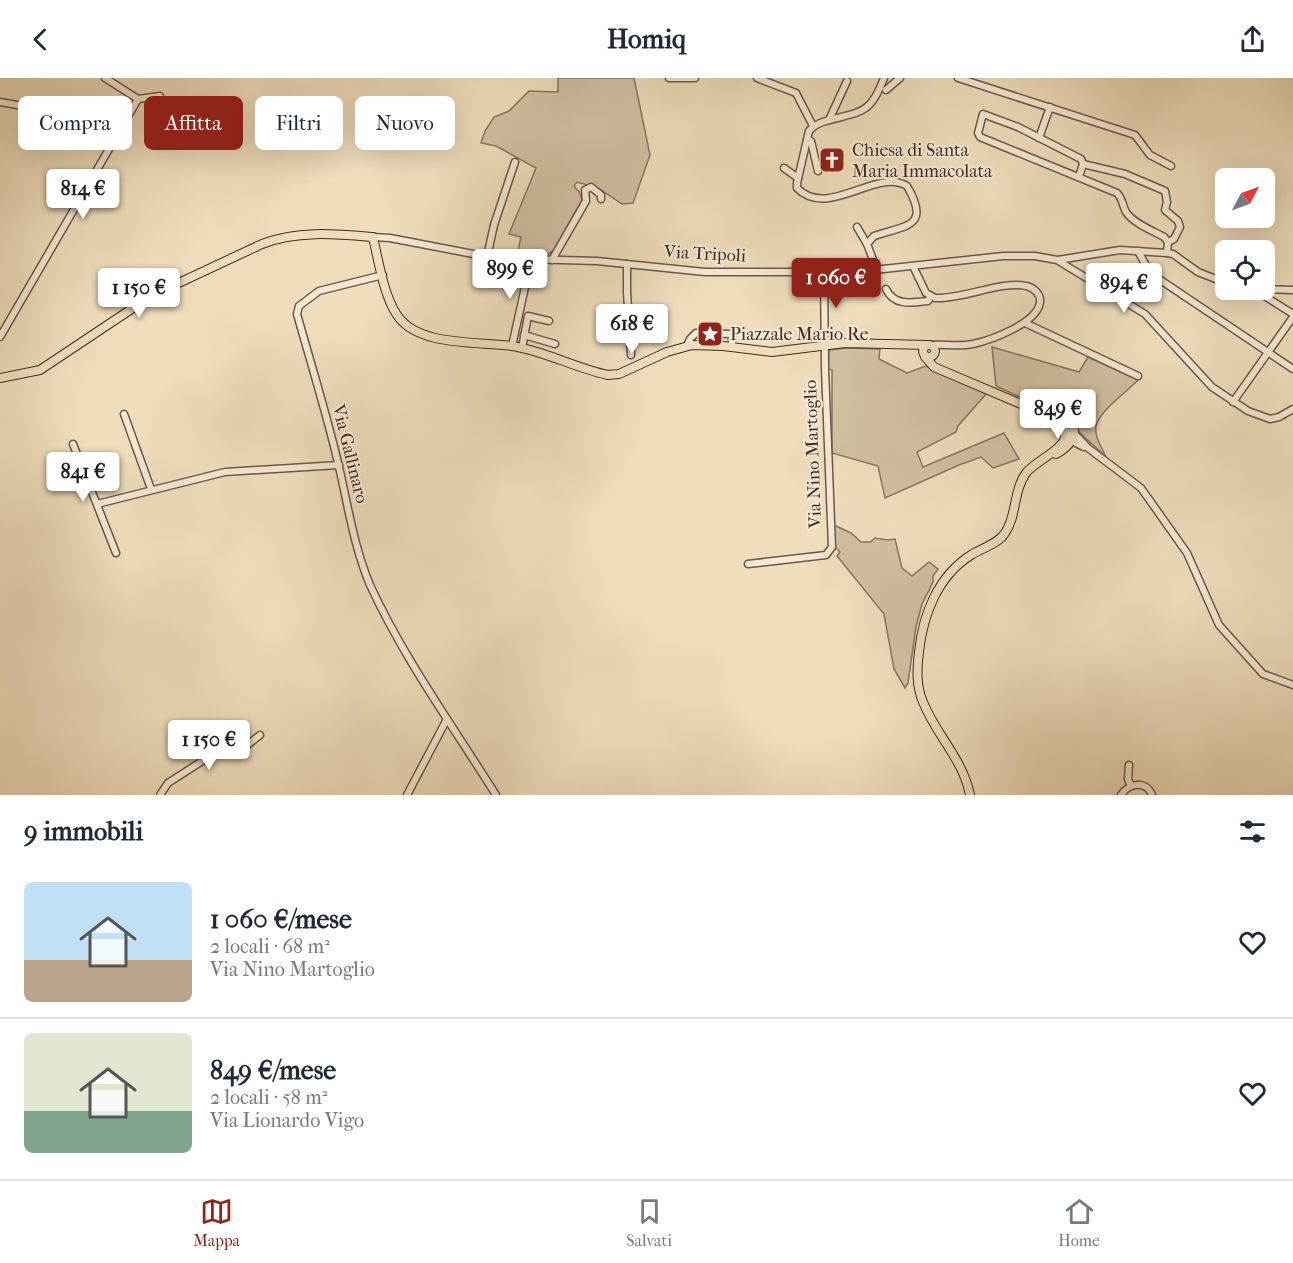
<!DOCTYPE html>
<html lang="it">
<head>
<meta charset="utf-8">
<style>
	:root { --surface:#fff; --page:#f6f6f7; --text:#1f2937; --muted:#747a83; --line:#e0e1e3; --accent:#8f2418 }
	body { margin:0; font-family:"IM FELL French Canon",serif; background:var(--page); color:var(--text); height:100vh; display:flex; flex-direction:column; font-size:22px; white-space:nowrap }
	* { box-sizing:border-box; margin:0 }
	p { font-size:20px; color:var(--muted) }
	.icon { flex:none; width:33px; height:33px; fill:none; stroke:currentColor; stroke-width:2; stroke-linecap:round; stroke-linejoin:round }
	.map { position:relative; height:717px; overflow:hidden }
	.sheet { display:flex; flex-direction:column; background:var(--surface); flex:1 }
	.sheet>* { flex:none }
	.top-card { position:absolute; left:18px; top:18px; width:600px; height:54px; display:flex; gap:12px }
	.needle { width:39px; rotate:49deg }
	.controls { position:absolute; left:1215px; top:90px; display:grid; gap:12px }
	.controls a { display:grid; place-items:center; width:60px; height:60px; border-radius:9px; background:var(--surface); box-shadow:0 6px 24px #0002; font-size:30px }
	.price { position:absolute; translate:-50% -51px; padding:0 14px; border-radius:6px; background:#fff; color:#222; font-size:20px; line-height:39px; filter:drop-shadow(0 2px 3px #0008) }
	.price::after { content:''; position:absolute; left:50%; top:36px; width:18px; height:14px; margin-left:-9px; background:inherit; clip-path:polygon(0 0,100% 0,50% 100%) }
	.price.on { background:var(--accent); color:#fff }
	ul { padding:0; list-style:none }
	li { display:flex; align-items:center; gap:18px; height:150px; padding:0 24px }
	li+li { border-top:2px solid var(--line) }
	li span { display:grid; place-items:center; flex:none; width:168px; height:120px; border-radius:9px; color:#555 }
	li>.icon { margin-inline-start:auto }
	span .icon { width:72px; height:72px; fill:#fffc; stroke-width:1 }
	li b { font-size:26px }
	h2 { display:flex; justify-content:space-between; align-items:center; height:72px; padding:0 24px; font-size:26px }
	.chip { padding:0 21px; border-radius:9px; background:var(--surface); box-shadow:0 6px 24px #0002; font-size:21px; line-height:54px }
	.chip.on { background:var(--accent); color:#fff }
	header { display:flex; justify-content:space-between; align-items:center; height:78px; padding:0 24px; background:var(--surface); font-size:27px; font-weight:700 }
	.tabs { display:flex; justify-content:space-around; align-items:center; height:84px; border-top:2px solid var(--line); background:var(--surface); font-size:16px; color:var(--muted) }
	.tabs a { display:grid; justify-items:center; gap:3px }
	.tabs .on { color:var(--accent) }
	.map>svg:first-child { display:block }
</style>
</head>
<body>
<header><svg class="icon" aria-label="back" viewBox="0 0 24 24"><path d="M15 5l-7 7 7 7"/></svg>Homiq<svg class="icon" aria-label="share" viewBox="0 0 24 24"><path d="M12 15V3M7 8l5-5 5 5M5 13v7h14v-7"/></svg></header>
<div class="map">
<svg width="1293" height="717" viewBox="0 0 1293 717">
	<rect width="100%" height="100%" fill="#efddbc"/>
	<filter id="stains"><feTurbulence type="fractalNoise" baseFrequency=".00333" numOctaves="4"/><feColorMatrix values="0 0 0 0 .2 0 0 0 0 .09 0 0 0 0 .02 0 0 0 .5 -.17"/></filter>
	<radialGradient id="worn" r=".72"><stop offset=".6" stop-color="#630" stop-opacity="0"/><stop offset="1" stop-color="#630" stop-opacity=".3"/></radialGradient>
	<!-- green -->
	<g fill="#d1bfa2" stroke="#897562" stroke-width="1.5">
		<polygon points="558,0 634,0 650,77 633,125 622,126 598,110 577,104 574,108 580,115 582,122 553,173 545,178 517,177 521,159 509,156 536,90 496,68 481,65 485,53 494,39 509,33 529,13 558,14"/>
		<path d="M992,269L1079,294L1088,279L1138,302C1127,314 1100,332 1096,348C1094,358 1102,370 1106,379L1079,354L1074,344L996,308Z"/>
		<polygon points="847,270 880,271 879,281 907,295 926,288 987,315 958,348 956,354 917,374 923,389 1004,355 1019,381 993,390 981,379 959,387 885,420 878,388 832,375 832,292 828,291 829,272"/>
		<polygon points="834,447 851,455 861,464 870,464 875,460 888,462 895,461 902,490 912,498 929,484 938,491 933,498 933,504 922,526 916,549 908,605 905,610 894,591 884,536 837,478 840,474 835,469"/>
	</g>
	<g fill="none" stroke-linecap="round" stroke-linejoin="round">
		<!-- minor casing -->
		<g stroke="#6c5849" stroke-width="9">
			<g id="minor">
				<polyline points="105,0 138,21"/>
				<polyline points="669,0 695,0"/>
				<polyline points="757,0 796,15 813,48"/>
				<polyline points="958,0 1135,57 1150,77 1171,88"/>
				<polyline points="886,12 900,0"/>
				<polyline points="0,24 34,30"/>
				<polyline points="829,42 847,3"/>
				<polyline points="1039,60 1050,29"/>
				<polyline points="807,62 811,63 818,93"/>
				<polyline points="1083,86 1125,96 1165,113 1167,124 1165,132 1178,143 1180,149 1174,161 1168,164"/>
				<polyline points="784,90 798,100"/>
				<path d="M1079,99L1083,86L1081,81L1018,49L983,36L978,55L980,59L1117,115C1123,121 1122,127 1126,134C1133,145 1153,153 1164,159L1168,164L1167,175"/>
				<polyline points="857,149 867,166"/>
				<polyline points="373,159 390,160 494,180 597,183 705,194 824,194 874,192 1003,178 1035,178 1057,182 1145,236 1212,309 1248,333 1270,341 1279,339 1293,331"/>
				<polyline points="1138,173 1149,193 1156,199 1293,291"/>
				<polyline points="487,179 494,147 515,84"/>
				<polyline points="552,182 586,123 585,112 591,109 601,117 601,121"/>
				<polyline points="1058,182 1120,172 1167,175 1173,176 1198,194 1226,205"/>
				<polyline points="627,186 627,214 631,277"/>
				<path d="M913,188L926,215L935,220C960,222 1004,202 1026,208C1033,209 1041,216 1040,224C1038,245 991,262 973,266C959,269 945,266 932,267"/>
				<path d="M877,192L867,166L874,158C907,147 931,149 907,108C877,89 828,142 797,110V105L809,53C814,47 819,45 826,43C860,33 870,38 884,0"/>
				<path d="M383,197L319,213L299,228L297,236C311,286 327,337 339,389C348,428 354,469 370,507C403,579 454,650 496,717"/>
				<path d="M886,211C894,228 911,225 928,223L931,218"/>
				<polyline points="1264,211 1293,212"/>
				<polyline points="1255,212 1293,236"/>
				<polyline points="1025,245 1138,298"/>
				<polyline points="524,257 555,266"/>
				<polyline points="0,259 138,21 160,18"/>
				<polyline points="512,268 531,182"/>
				<polyline points="687,268 690,261 696,255 732,256 732,269"/>
				<polyline points="522,270 528,238 549,243"/>
				<polyline points="1233,324 1293,239"/>
				<polyline points="124,336 151,411"/>
				<path d="M1056,343C1070,350 1064,353 1071,362C1074,365 1080,367 1084,369"/>
				<polyline points="1074,355 1088,370 1141,410 1187,475 1219,547 1263,596 1293,607"/>
				<polyline points="73,366 116,475"/>
				<polyline points="97,426 225,394 339,387"/>
				<polyline points="748,486 826,477 832,469 825,291 824,194"/>
				<polyline points="1129,687 1128,701 1131,708"/>
				<polyline points="160,717 168,705 221,671 245,669 260,657"/>
				<polyline points="407,717 447,641"/>
				<path d="M1121,717C1129,705 1146,702 1152,717"/>
			</g>
		</g>
		<!-- major casing -->
		<g stroke="#412b23" stroke-width="10">
			<g id="major">
				<circle cx="929" cy="273" r="6"/>
				<polyline points="925,279 934,289 1028,329"/>
				<path d="M0,300L40,292L151,218L262,166C297,152 337,156 373,159C378,181 384,218 397,237C418,269 478,263 512,268C545,273 575,290 608,297L619,296L667,274L692,267L723,268L772,274L845,265L928,267"/>
				<path d="M1053,339C1059,342 1068,343 1072,348C1080,359 1064,372 1056,376"/>
				<path d="M970,717C963,681 936,657 923,624C916,608 917,591 919,574C923,536 938,498 971,477C982,470 998,466 1005,455C1017,438 1013,413 1026,395C1035,383 1064,372 1065,358C1065,346 1035,334 1026,328"/>
			</g>
		</g>
		<!-- minor -->
		<use href="#minor" stroke="#f5e9d3" stroke-width="6"/>
		<!-- major -->
		<use href="#major" stroke="#efddbc" stroke-width="8"/>
	</g>
	<!-- icons -->
	<defs>
		<g id="church-square" transform="scale(1.35)"><rect x="-9" y="-9" width="18" height="18" rx="4" fill="#8f2418" stroke="#f5e9d3"/><path d="M-1.2-6h2.4v3.5h3.3v2.4h-3.3V6h-2.4V-.1h-3.3v-2.4h3.3Z" fill="#fff"/></g>
		<g id="sight-square" transform="scale(1.35)"><rect x="-9" y="-9" width="18" height="18" rx="4" fill="#8f2418" stroke="#f5e9d3"/><path d="M0-6L1.8-2.2L6-1.7L2.9 1.2L3.7 5.4L0 3.3L-3.7 5.4L-2.9 1.2L-6-1.7L-1.8-2.2Z" fill="#fff"/></g>
	</defs>
	<g fill-rule="evenodd">
		<use href="#church-square" x="832" y="82"/>
		<use href="#sight-square" x="710" y="256"/>
	</g>
	<g text-anchor="middle" dominant-baseline="central" stroke-width="4.5" stroke-linejoin="round" paint-order="stroke">
		<!-- poi labels -->
		<g font-size="18" fill="#412b23" stroke="#f5e9d3" text-anchor="start">
			<text x="852" y="72">Chiesa di Santa<tspan x="852" dy="21">Maria Immacolata</tspan></text>
			<text x="730" y="256">Piazzale Mario Re</text>
		</g>
		<!-- street labels -->
		<g font-size="18" fill="#412b23" stroke="#f5e9d3">
			<text transform="translate(705 176) rotate(3)">Via Tripoli</text>
			<text transform="translate(350 376) rotate(76)">Via Gallinaro</text>
			<text transform="translate(813 376) rotate(-92)">Via Nino Martoglio</text>
		</g>
	</g>
	<rect width="100%" height="100%" filter="url(#stains)"/>
	<rect width="100%" height="100%" fill="url(#worn)"/>
</svg>
<div class="controls">
<a><svg class="needle" viewBox="-14 -14 28 28"><path d="M0-13l5 13h-10z" fill="#e53935"/><path d="M0 13l5-13h-10z" fill="#747a83"/></svg></a>
<a><svg class="icon" aria-label="locate" viewBox="0 0 24 24"><circle cx="12" cy="12" r="6"/><path d="M12 2v4M12 18v4M2 12h4M18 12h4"/></svg></a>
</div>
<b class="price" style="left:83px;top:142px">814 €</b>
<b class="price" style="left:510px;top:222px">899 €</b>
<b class="price on" style="left:836px;top:231px">1 060 €</b>
<b class="price" style="left:1124px;top:236px">894 €</b>
<b class="price" style="left:139px;top:241px">1 150 €</b>
<b class="price" style="left:632px;top:277px">618 €</b>
<b class="price" style="left:1058px;top:362px">849 €</b>
<b class="price" style="left:83px;top:425px">841 €</b>
<b class="price" style="left:209px;top:693px">1 150 €</b>
<div class="top-card">
<a class="chip">Compra</a>
<a class="chip on">Affitta</a>
<a class="chip">Filtri</a>
<a class="chip">Nuovo</a>
</div>
</div>
<section class="sheet">
<h2>9 immobili<svg class="icon" aria-label="filters" viewBox="0 0 24 24"><path d="M4 7h16M4 17h16"/><circle cx="9" cy="7" r="2"/><circle cx="15" cy="17" r="2"/></svg></h2>
<ul>
<li><span style="background:linear-gradient(#bfe0f5 65%,#b9a48a 0)"><svg class="icon" aria-label="home" viewBox="0 0 24 24"><path d="M3 11l9-7 9 7M6 9v11h12V9"/></svg></span><div><b>1 060 €/mese</b><p>2 locali · 68 m²</p><p>Via Nino Martoglio</p></div><svg class="icon" aria-label="heart" viewBox="0 0 24 24"><path d="M12 20l-8-8c-3-5 5-10 8-4 3-6 11-1 8 4z"/></svg></li>
<li><span style="background:linear-gradient(#dfe7d0 65%,#7fa58c 0)"><svg class="icon" aria-label="home" viewBox="0 0 24 24"><path d="M3 11l9-7 9 7M6 9v11h12V9"/></svg></span><div><b>849 €/mese</b><p>2 locali · 58 m²</p><p>Via Lionardo Vigo</p></div><svg class="icon" aria-label="heart" viewBox="0 0 24 24"><path d="M12 20l-8-8c-3-5 5-10 8-4 3-6 11-1 8 4z"/></svg></li>
</ul>
</section>
<nav class="tabs">
<a class="on"><svg class="icon" aria-label="map" viewBox="0 0 24 24"><path d="M3 6l6-2 6 2 6-2v14l-6 2-6-2-6 2zM9 4v14M15 6v14"/></svg>Mappa</a>
<a><svg class="icon" aria-label="saved" viewBox="0 0 24 24"><path d="M7 4h10v16l-5-4-5 4z"/></svg>Salvati</a>
<a><svg class="icon" aria-label="home" viewBox="0 0 24 24"><path d="M3 11l9-7 9 7M6 9v11h12V9"/></svg>Home</a>
</nav>
</body>
</html>
